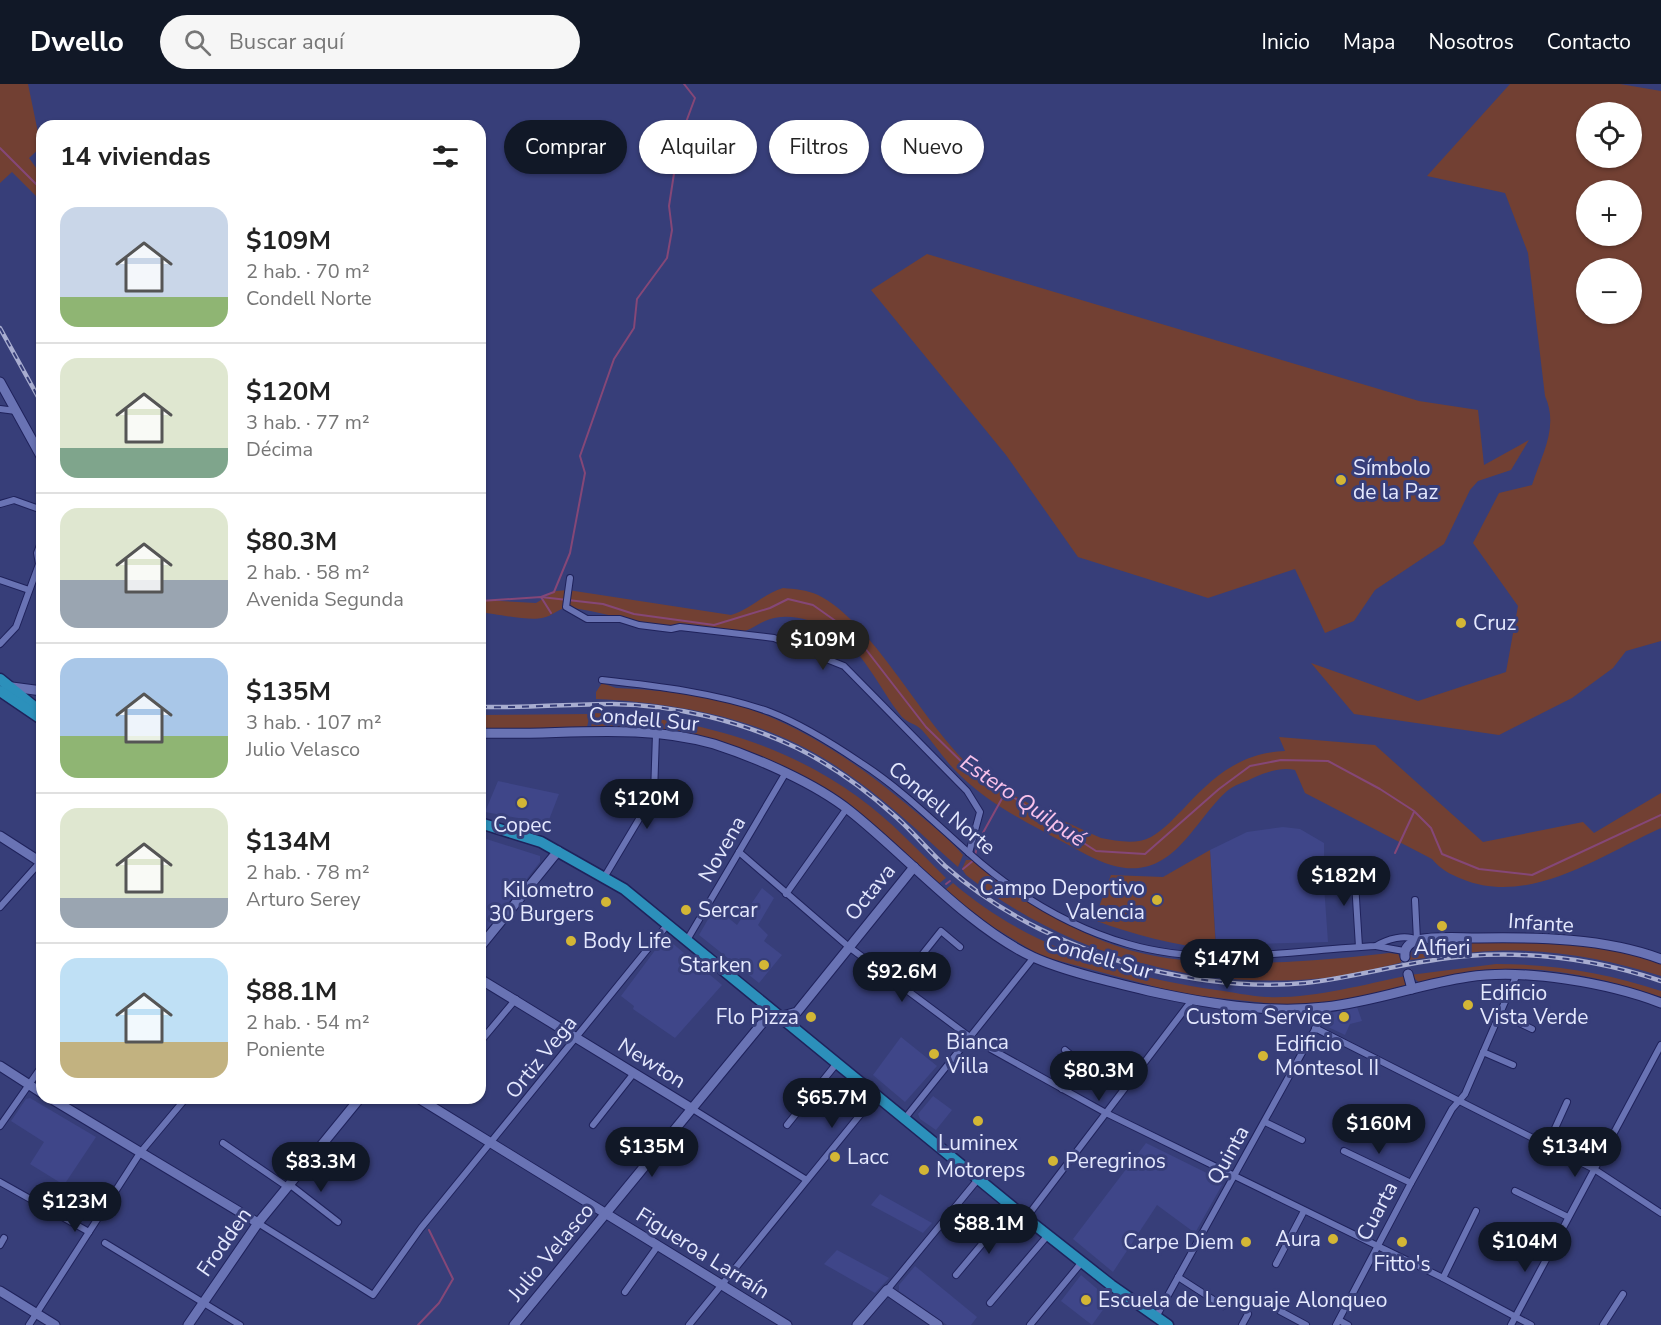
<!DOCTYPE html>
<html lang="es">
<head>
<meta charset="utf-8">
<style>
	:root { --surface:#fff; --page:#f6f6f6; --text:#222; --muted:#767676; --line:#e0e0e0; --accent:#111827 }
	body { margin:0; font-family:"Nunito Sans",sans-serif; background:var(--page); color:var(--text); height:100vh; display:flex; flex-direction:column; font-size:22px; white-space:nowrap }
	* { box-sizing:border-box; margin:0 }
	p { font-size:20px; color:var(--muted) }
	.icon { flex:none; width:33px; height:33px; fill:none; stroke:currentColor; stroke-width:2; stroke-linecap:round; stroke-linejoin:round }
	.map { position:relative; flex:1; overflow:hidden }
	.sheet { position:absolute; left:36px; top:36px; width:450px; height:984px; display:flex; flex-direction:column; background:var(--surface); border-radius:18px; box-shadow:0 2px 4px #0004 }
	.sheet>* { flex:none }
	.hud { position:absolute; left:504px; top:36px; width:570px; height:54px; display:flex; gap:12px }
	.fabs { position:absolute; left:1576px; top:18px; display:grid; gap:12px }
	.fabs a { display:grid; place-items:center; width:66px; height:66px; border-radius:50%; background:var(--surface); box-shadow:0 2px 4px #0004; font-size:30px }
	.price { position:absolute; translate:-50% -51px; padding:0 14px; border-radius:21px; background:var(--accent); color:#fff; font-size:20px; line-height:39px; filter:drop-shadow(0 2px 3px #0008) }
	.price::after { content:''; position:absolute; left:50%; top:36px; width:18px; height:14px; margin-left:-9px; background:inherit; clip-path:polygon(0 0,100% 0,50% 100%) }
	.price.current { background:#222; color:#fff }
	ul { padding:0; list-style:none }
	li { display:flex; align-items:center; gap:18px; height:150px; padding:0 24px }
	li+li { border-top:2px solid var(--line) }
	li span { display:grid; place-items:center; flex:none; width:168px; height:120px; border-radius:18px; color:#555 }
	li>.icon { margin-inline-start:auto }
	span .icon { width:72px; height:72px; fill:#fffc; stroke-width:1 }
	li b { font-size:26px }
	h2 { display:flex; justify-content:space-between; align-items:center; height:72px; padding:0 24px; font-size:26px }
	.pill { padding:0 21px; border-radius:27px; background:var(--surface); box-shadow:0 2px 4px #0004; font-size:21px; line-height:54px }
	.pill.current { background:var(--accent); color:#fff }
	header { display:flex; align-items:center; gap:36px; box-sizing:border-box; height:84px; padding:0 30px; background:var(--accent); color:#fff }
	header strong { font-size:28px }
	nav { display:flex; gap:33px; margin-inline-start:auto; font-size:21px }
	.search { width:420px; height:54px; background:var(--page); display:flex; align-items:center; gap:15px; box-sizing:border-box; padding:0 21px; border-radius:33px; color:var(--muted); font-size:22px }
	.map>svg:first-child { display:block }
</style>
</head>
<body>
<header>
<strong>Dwello</strong>
<div class="search"><svg class="icon" aria-label="search" viewBox="0 0 24 24"><circle cx="10" cy="10" r="6"/><path d="M15 15l6 6"/></svg>Buscar aquí</div>
<nav><a>Inicio</a><a>Mapa</a><a>Nosotros</a><a>Contacto</a></nav>
</header>
<div class="map">
<svg width="1661" height="1241" viewBox="0 0 1661 1241">
	<rect width="100%" height="100%" fill="#373e79"/>
	<!-- built -->
	<g fill="#3f4689">
		<polygon points="498,697 559,710 545,746 518,734 485,728"/>
		<polygon points="1283,743 1300,745 1324,759 1324,772 1322,773 1328,858 1216,861 1210,766 1247,748"/>
		<polygon points="480,753 540,772 540,778 480,855"/>
		<polygon points="762,804 774,814 758,841 768,851 764,857 782,871 759,899 699,851 715,823 737,841"/>
		<polygon points="665,853 722,901 675,954 633,925 634,922 621,912"/>
		<polygon points="1357,923 1362,937 1350,940 1345,951 1326,942 1324,939 1330,929"/>
		<polygon points="901,953 937,982 905,1018 873,991"/>
		<polygon points="933,1012 952,1026 936,1046 920,1035 918,1030"/>
		<polygon points="30,1014 96,1053 64,1101 30,1080 44,1058 11,1037 26,1015"/>
		<polygon points="1146,1059 1221,1096 1222,1101 1195,1149 1157,1121 1113,1188 1073,1155"/>
		<polygon points="880,1110 932,1139 923,1149 871,1121"/>
		<polygon points="837,1166 889,1194 875,1209 824,1180"/>
		<polygon points="915,1182 977,1233 971,1241 947,1241 899,1207 899,1201"/>
		<polygon points="1081,1191 1110,1216 1092,1241 1061,1217"/>
	</g>
	<!-- green -->
	<g fill="#724033" fill-rule="evenodd">
		<polygon points="0,0 28,0 41,63 29,74 42,92 42,118 12,88 0,99"/>
		<path d="M1510,0H1620L1661,7V557L1626,567L1613,584L1572,614L1499,651L1354,630L1311,579L1418,617L1506,588L1518,522L1473,459L1499,409L1532,401C1542,370 1559,343 1545,312L1528,169L1505,109L1427,92ZM1587,28H1632V74H1587ZM1587,106H1632V152H1587ZM1587,184H1632V230H1587Z"/>
		<polygon points="927,170 1419,317 1478,326 1484,381 1529,356 1511,386 1478,397 1470,406 1444,460 1375,506 1354,537 1325,549 1295,485 1208,514 1078,473 1006,371 871,206"/>
		<path d="M783,504C795,505 807,506 818,511C872,538 920,634 966,678C995,706 1063,737 1101,754C1117,757 1136,761 1151,753C1164,746 1176,732 1186,722C1215,691 1241,669 1285,667L1279,653L1375,661L1483,758L1583,738L1594,749L1661,709V744C1601,771 1530,823 1462,795C1450,790 1441,786 1432,775L1305,709L1295,686C1281,683 1266,688 1253,694C1245,698 1234,701 1227,707C1191,740 1172,799 1111,781C1095,776 1078,766 1063,758C1024,737 983,717 952,683C941,671 933,658 922,646C916,640 908,639 902,633C879,605 862,562 829,545C810,535 786,528 765,537C756,541 748,548 738,548C686,554 625,532 573,524C559,522 554,532 542,534C529,537 495,530 480,528V516L536,519L556,507L568,506L731,531C750,526 763,510 783,504Z"/>
		<path d="M602,599L616,604C665,606 718,612 763,630C815,651 863,684 905,719C925,736 946,751 963,771L958,783C920,749 882,712 839,684C767,635 681,619 596,615V608Z"/>
		<path d="M594,629C688,633 781,657 858,713C890,736 918,766 946,794L937,801L844,718L728,662L591,643Z"/>
		<polygon points="590,630 587,643 480,646 480,631"/>
		<path d="M1210,766L1216,866C1174,861 1134,851 1094,836L1111,791L1163,793Z"/>
		<path d="M966,776H972C1016,810 1064,844 1117,862C1192,889 1310,878 1389,869L1398,870L1403,878C1374,885 1343,893 1313,895C1188,905 1064,868 966,791L962,785Z"/>
		<path d="M953,799C1026,862 1120,892 1216,906C1232,908 1249,912 1266,913C1312,915 1361,901 1406,892L1408,898L1405,904L1327,920L1284,921L1182,910L1041,872L993,843L944,807Z"/>
		<path d="M1422,859C1501,858 1586,852 1661,879V892C1607,875 1549,864 1492,867C1464,868 1436,873 1409,876L1411,869Z"/>
		<path d="M1496,880C1554,880 1607,889 1661,907V913C1611,896 1555,883 1502,885C1474,885 1447,892 1420,899L1410,891Z"/>
	</g>
	<g fill="none" stroke-linecap="round" stroke-linejoin="round">
		<!-- stream -->
		<g stroke="#854777" stroke-width="2">
			<polyline points="0,64 42,106"/>
			<polyline points="480,517 541,513 603,520 634,530 714,541 770,524 788,515 813,521 854,550 926,643 968,684 1096,767 1145,770 1219,705 1250,682 1281,676 1328,677 1380,705 1414,727 1431,744 1442,770 1479,785 1532,791 1661,731"/>
			<polyline points="551,529 541,513 554,508 570,469 585,389 580,372 614,275 634,244 637,215 667,174 672,146 669,122 679,57 695,14 684,0"/>
			<polyline points="1395,769 1414,728"/>
			<polyline points="975,771 979,756 1005,709"/>
			<polyline points="963,785 974,776"/>
			<polyline points="946,800 950,797"/>
			<polyline points="418,1241 439,1219 453,1195 429,1146"/>
		</g>
		<!-- secondary-tunnel -->
		<polyline stroke="#51588d" stroke-width="9" stroke-dasharray="9 4.5" stroke-linecap="butt" points="1405,873 1408,890"/>
		<!-- street casing -->
		<g stroke="#1f225b" stroke-width="8">
			<g id="street">
				<polyline points="0,325 16,327"/>
				<polyline points="0,420 14,416 42,426"/>
				<polyline points="570,494 566,523 587,535 620,535 639,541 671,545 680,543 774,554 844,582 967,707 980,728 969,769"/>
				<polyline points="0,496 29,506"/>
				<polyline points="0,560 16,543 39,480 37,469 42,456"/>
				<path d="M602,596C657,602 717,609 770,628C801,640 833,660 861,679C900,704 934,738 969,769C1014,809 1069,843 1128,860C1210,884 1293,866 1376,862C1387,855 1405,850 1417,856L1415,816"/>
				<polyline points="739,768 849,863 971,954 1106,1029 1443,1194 1531,1241"/>
				<polyline points="1354,782 1359,863"/>
				<polyline points="605,792 654,710 656,650"/>
				<polyline points="786,810 847,724"/>
				<polyline points="0,823 42,776"/>
				<polyline points="687,856 785,690"/>
				<polyline points="1376,862 1404,867"/>
				<polyline points="922,872 940,887"/>
				<polyline points="898,901 941,847 960,863"/>
				<polyline points="1499,929 1532,945"/>
				<polyline points="1315,944 1594,1085 1661,1129"/>
				<polyline points="480,958 516,915"/>
				<polyline points="1483,968 1513,981"/>
				<polyline points="1062,1005 1079,981 1078,977 1065,966"/>
				<polyline points="691,1024 805,1095"/>
				<polyline points="906,1033 1034,873"/>
				<polyline points="1265,1038 1302,1056"/>
				<polyline points="593,1041 634,989"/>
				<polyline points="787,1041 837,979"/>
				<polyline points="0,1042 42,982"/>
				<polyline points="223,1059 286,1102"/>
				<polyline points="1547,1062 1567,1018"/>
				<polyline points="1344,1067 1411,1099"/>
				<polyline points="0,1098 89,1148"/>
				<polyline points="289,1100 338,1138"/>
				<polyline points="1515,1107 1568,1133"/>
				<polyline points="1026,1134 1192,916"/>
				<polyline points="258,1139 373,1211 421,1144 668,840"/>
				<polyline points="105,1159 240,1241"/>
				<polyline points="0,1161 4,1154"/>
				<polyline points="1276,1180 1304,1127"/>
				<polyline points="956,1191 1013,1123"/>
				<polyline points="1178,1193 1223,1222"/>
				<polyline points="1443,1194 1476,1127"/>
				<polyline points="887,1206 979,1094"/>
				<polyline points="625,1208 657,1163"/>
				<polyline points="990,1219 1048,1151"/>
				<polyline points="1280,1227 1306,1241"/>
				<polyline points="1156,1233 1324,929 1324,923"/>
				<polyline points="1339,1236 1348,1241"/>
				<polyline points="29,1241 140,1069 186,1014"/>
				<polyline points="689,1241 877,1010"/>
				<polyline points="1030,1241 1082,1178"/>
				<polyline points="1242,1241 1248,1230"/>
				<polyline points="1336,1241 1411,1099 1452,1025 1465,1010 1517,890"/>
				<polyline points="1511,1241 1661,961"/>
				<polyline points="1603,1241 1623,1210"/>
			</g>
		</g>
		<!-- secondary casing -->
		<g stroke="#1f225b" stroke-width="11">
			<g id="secondary">
				<polyline points="0,298 42,374"/>
				<polyline points="12,603 42,607"/>
				<path d="M480,649C558,652 638,638 714,660C757,674 815,699 850,727C907,772 967,842 1033,873C1064,887 1115,899 1149,907C1204,919 1268,930 1325,923C1374,918 1420,900 1468,893C1523,884 1609,899 1661,919"/>
				<polyline points="0,752 42,779"/>
				<polyline points="480,863 558,767"/>
				<path d="M1405,873C1404,863 1409,860 1417,856C1437,852 1458,854 1478,854C1537,853 1605,854 1661,875"/>
				<polyline points="1408,890 1412,905"/>
				<polyline points="480,895 691,1024"/>
				<polyline points="0,982 42,1009"/>
				<polyline points="50,1014 258,1139"/>
				<polyline points="418,1014 787,1241"/>
				<polyline points="0,1207 55,1241"/>
				<polyline points="188,1241 258,1139 360,1014"/>
				<polyline points="514,1241 764,937 797,928 914,783"/>
				<polyline points="857,1241 887,1206 938,1241"/>
			</g>
		</g>
		<!-- primary casing -->
		<g stroke="#1f225b" stroke-width="13">
			<g id="primary">
				<polyline points="0,595 42,629"/>
				<polyline points="0,607 40,634"/>
				<polyline points="480,739 541,758 624,805 1026,1134 1111,1201 1168,1241"/>
			</g>
		</g>
		<!-- street -->
		<use href="#street" stroke="#6973b4" stroke-width="6"/>
		<!-- secondary -->
		<use href="#secondary" stroke="#6973b4" stroke-width="9"/>
		<!-- primary -->
		<use href="#primary" stroke="#2c90bb" stroke-width="10"/>
		<!-- rail casing -->
		<g stroke="#a8add0" stroke-width="4.5">
			<g id="rail">
				<polyline points="0,244 42,320"/>
				<path d="M480,623C524,624 569,620 613,620C675,621 741,637 797,664C833,682 866,706 896,733C913,748 928,766 945,782C1002,832 1074,866 1147,885C1197,897 1253,904 1305,899C1359,893 1412,876 1467,872C1533,867 1599,876 1661,897"/>
			</g>
		</g>
		<!-- rail -->
		<use href="#rail" stroke="#373e79" stroke-width="2" stroke-dasharray="7" stroke-linecap="butt"/>
	</g>
	<!-- markers -->
	<g fill="#d3b635" stroke="#373e79" stroke-width="2">
		<circle cx="1341" cy="396" r="6"/>
		<circle cx="1461" cy="539" r="6"/>
		<circle cx="522" cy="719" r="6"/>
		<circle cx="1157" cy="816" r="6"/>
		<circle cx="606" cy="818" r="6"/>
		<circle cx="686" cy="826" r="6"/>
		<circle cx="1442" cy="842" r="6"/>
		<circle cx="571" cy="857" r="6"/>
		<circle cx="764" cy="881" r="6"/>
		<circle cx="1468" cy="921" r="6"/>
		<circle cx="811" cy="933" r="6"/>
		<circle cx="1344" cy="933" r="6"/>
		<circle cx="934" cy="970" r="6"/>
		<circle cx="1263" cy="972" r="6"/>
		<circle cx="978" cy="1037" r="6"/>
		<circle cx="835" cy="1073" r="6"/>
		<circle cx="1053" cy="1077" r="6"/>
		<circle cx="924" cy="1086" r="6"/>
		<circle cx="1333" cy="1155" r="6"/>
		<circle cx="1246" cy="1158" r="6"/>
		<circle cx="1402" cy="1158" r="6"/>
		<circle cx="1086" cy="1216" r="6"/>
	</g>
	<g text-anchor="middle" dominant-baseline="central" stroke-width="6" stroke-linejoin="round" paint-order="stroke">
		<!-- poi labels -->
		<g font-size="21" fill="#e4e8fe" stroke="#373e79" text-anchor="start">
			<text x="1353" y="384">Símbolo<tspan x="1353" dy="24">de la Paz</tspan></text>
			<text x="1473" y="539">Cruz</text>
			<text x="522" y="741" text-anchor="middle">Copec</text>
			<text x="1145" y="804" text-anchor="end">Campo Deportivo<tspan x="1145" dy="24">Valencia</tspan></text>
			<text x="594" y="806" text-anchor="end">Kilometro<tspan x="594" dy="24">30 Burgers</tspan></text>
			<text x="698" y="826">Sercar</text>
			<text x="583" y="857">Body Life</text>
			<text x="1442" y="864" text-anchor="middle">Alfieri</text>
			<text x="752" y="881" text-anchor="end">Starken</text>
			<text x="1480" y="909">Edificio<tspan x="1480" dy="24">Vista Verde</tspan></text>
			<text x="799" y="933" text-anchor="end">Flo Pizza</text>
			<text x="1332" y="933" text-anchor="end">Custom Service</text>
			<text x="946" y="958">Bianca<tspan x="946" dy="24">Villa</tspan></text>
			<text x="1275" y="960">Edificio<tspan x="1275" dy="24">Montesol II</tspan></text>
			<text x="978" y="1059" text-anchor="middle">Luminex</text>
			<text x="847" y="1073">Lacc</text>
			<text x="1065" y="1077">Peregrinos</text>
			<text x="936" y="1086">Motoreps</text>
			<text x="1321" y="1155" text-anchor="end">Aura</text>
			<text x="1234" y="1158" text-anchor="end">Carpe Diem</text>
			<text x="1402" y="1180" text-anchor="middle">Fitto's</text>
			<text x="1098" y="1216">Escuela de Lenguaje Alonqueo</text>
		</g>
		<!-- street labels -->
		<g font-size="21" fill="#e4e8fe" stroke="#373e79">
			<text transform="translate(644 635) rotate(5)">Condell Sur</text>
			<text transform="translate(942 724) rotate(40)">Condell Norte</text>
			<text transform="translate(722 765) rotate(-60)">Novena</text>
			<text transform="translate(870 808) rotate(-51)">Octava</text>
			<text transform="translate(1541 839) rotate(4)">Infante</text>
			<text transform="translate(1099 873) rotate(16)">Condell Sur</text>
			<text transform="translate(541 973) rotate(-51)">Ortiz Vega</text>
			<text transform="translate(652 979) rotate(32)">Newton</text>
			<text transform="translate(1228 1071) rotate(-61)">Quinta</text>
			<text transform="translate(1377 1127) rotate(-62)">Cuarta</text>
			<text transform="translate(224 1158) rotate(-55)">Frodden</text>
			<text transform="translate(551 1168) rotate(-50)">Julio Velasco</text>
			<text transform="translate(703 1169) rotate(32)">Figueroa Larraín</text>
		</g>
		<!-- water labels -->
		<g font-size="22" font-style="italic" fill="#fac2eb" stroke="#373e79">
			<text transform="translate(1023 717) rotate(34)">Estero Quilpué</text>
		</g>
	</g>
</svg>
<div class="fabs">
<a><svg class="icon" aria-label="locate" viewBox="0 0 24 24"><circle cx="12" cy="12" r="6"/><path d="M12 2v4M12 18v4M2 12h4M18 12h4"/></svg></a>
<a>+</a>
<a>−</a>
</div>
<b class="price current" style="left:823px;top:587px">$109M</b>
<b class="price" style="left:647px;top:746px">$120M</b>
<b class="price" style="left:1344px;top:823px">$182M</b>
<b class="price" style="left:1227px;top:906px">$147M</b>
<b class="price" style="left:902px;top:919px">$92.6M</b>
<b class="price" style="left:1099px;top:1018px">$80.3M</b>
<b class="price" style="left:832px;top:1045px">$65.7M</b>
<b class="price" style="left:1379px;top:1071px">$160M</b>
<b class="price" style="left:652px;top:1094px">$135M</b>
<b class="price" style="left:1575px;top:1094px">$134M</b>
<b class="price" style="left:321px;top:1109px">$83.3M</b>
<b class="price" style="left:75px;top:1149px">$123M</b>
<b class="price" style="left:989px;top:1171px">$88.1M</b>
<b class="price" style="left:1525px;top:1189px">$104M</b>
<div class="hud">
<a class="pill current">Comprar</a>
<a class="pill">Alquilar</a>
<a class="pill">Filtros</a>
<a class="pill">Nuevo</a>
</div>
<section class="sheet">
<h2>14 viviendas<svg class="icon" aria-label="filters" viewBox="0 0 24 24"><path d="M4 7h16M4 17h16"/><circle cx="9" cy="7" r="2"/><circle cx="15" cy="17" r="2"/></svg></h2>
<ul>
<li><span style="background:linear-gradient(#c9d6e8 75%,#8fb573 0)"><svg class="icon" aria-label="home" viewBox="0 0 24 24"><path d="M3 11l9-7 9 7M6 9v11h12V9"/></svg></span><div><b>$109M</b><p>2 hab. · 70 m²</p><p>Condell Norte</p></div></li>
<li><span style="background:linear-gradient(#dfe7d0 75%,#7fa58c 0)"><svg class="icon" aria-label="home" viewBox="0 0 24 24"><path d="M3 11l9-7 9 7M6 9v11h12V9"/></svg></span><div><b>$120M</b><p>3 hab. · 77 m²</p><p>Décima</p></div></li>
<li><span style="background:linear-gradient(#dfe7d0 60%,#9aa5b1 0)"><svg class="icon" aria-label="home" viewBox="0 0 24 24"><path d="M3 11l9-7 9 7M6 9v11h12V9"/></svg></span><div><b>$80.3M</b><p>2 hab. · 58 m²</p><p>Avenida Segunda</p></div></li>
<li><span style="background:linear-gradient(#a9c7e8 65%,#8fb573 0)"><svg class="icon" aria-label="home" viewBox="0 0 24 24"><path d="M3 11l9-7 9 7M6 9v11h12V9"/></svg></span><div><b>$135M</b><p>3 hab. · 107 m²</p><p>Julio Velasco</p></div></li>
<li><span style="background:linear-gradient(#dfe7d0 75%,#9aa5b1 0)"><svg class="icon" aria-label="home" viewBox="0 0 24 24"><path d="M3 11l9-7 9 7M6 9v11h12V9"/></svg></span><div><b>$134M</b><p>2 hab. · 78 m²</p><p>Arturo Serey</p></div></li>
<li><span style="background:linear-gradient(#bfe0f5 70%,#c2b280 0)"><svg class="icon" aria-label="home" viewBox="0 0 24 24"><path d="M3 11l9-7 9 7M6 9v11h12V9"/></svg></span><div><b>$88.1M</b><p>2 hab. · 54 m²</p><p>Poniente</p></div></li>
</ul>
</section>
</div>
</body>
</html>
